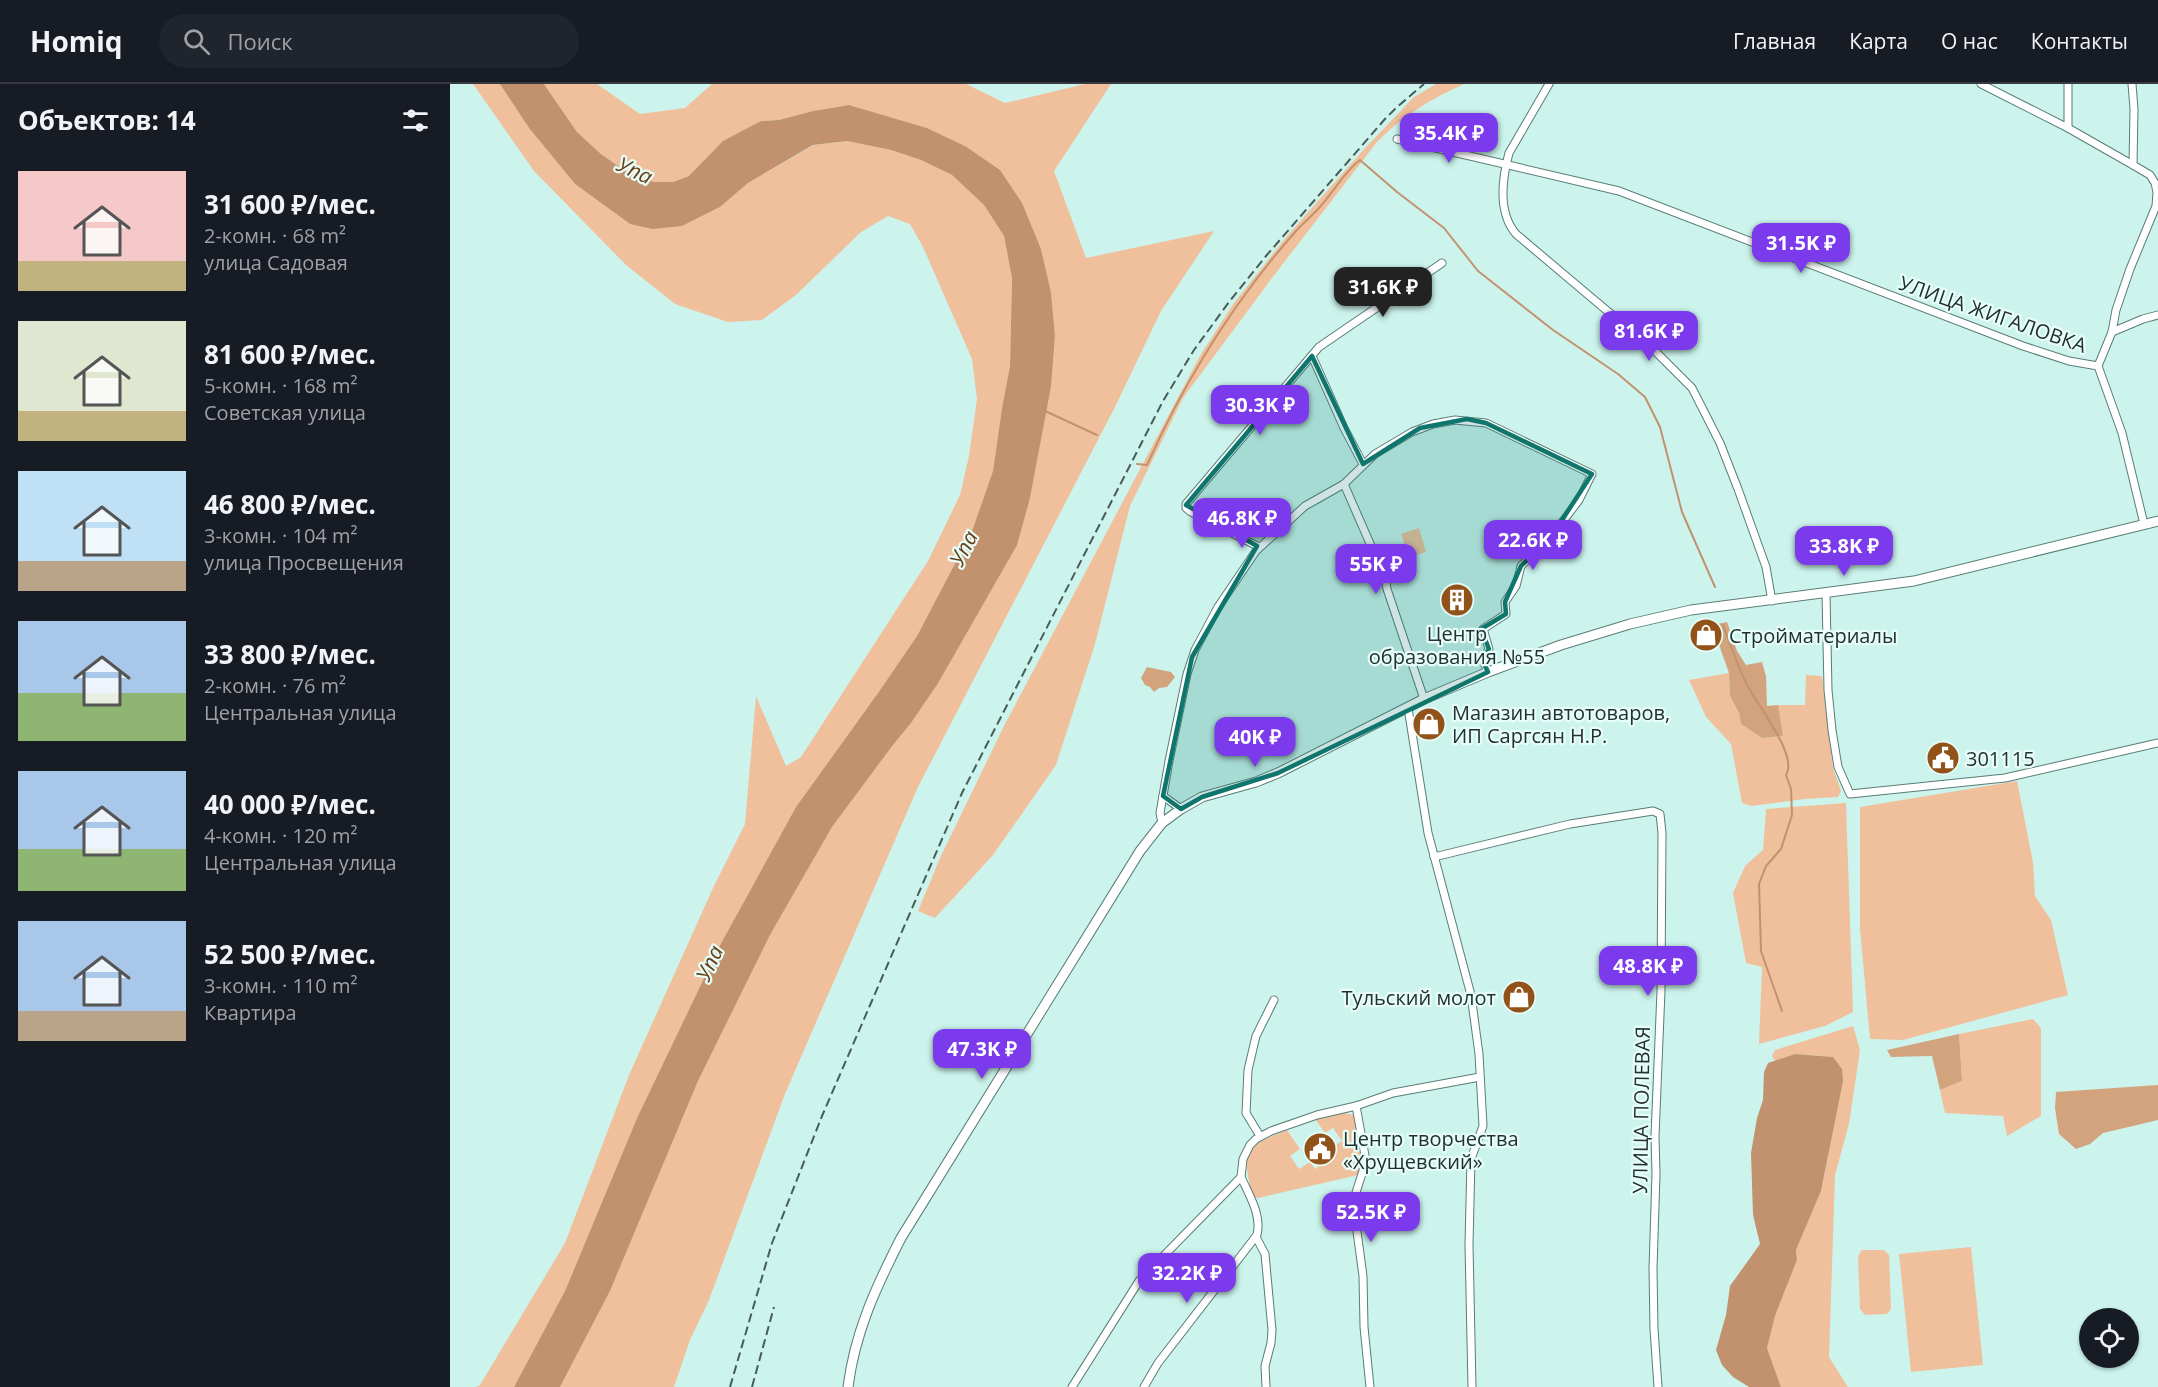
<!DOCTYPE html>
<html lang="ru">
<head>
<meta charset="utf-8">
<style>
	:root { --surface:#171b24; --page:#20242c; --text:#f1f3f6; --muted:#9ea1a6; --line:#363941; --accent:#7c3aed }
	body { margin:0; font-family:"Open Sans",sans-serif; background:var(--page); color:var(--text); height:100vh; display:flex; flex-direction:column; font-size:22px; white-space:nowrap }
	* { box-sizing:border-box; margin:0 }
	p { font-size:20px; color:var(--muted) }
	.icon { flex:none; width:33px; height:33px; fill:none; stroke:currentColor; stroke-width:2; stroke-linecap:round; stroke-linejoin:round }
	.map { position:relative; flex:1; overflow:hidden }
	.drawer { display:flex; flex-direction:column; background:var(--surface); width:450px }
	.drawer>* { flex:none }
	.fabs { position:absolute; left:1629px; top:1224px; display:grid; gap:12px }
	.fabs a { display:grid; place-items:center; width:60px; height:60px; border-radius:50%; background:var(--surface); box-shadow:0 2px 4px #0004; font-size:30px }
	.price { position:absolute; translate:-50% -51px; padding:0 14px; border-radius:12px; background:var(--accent); color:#fff; font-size:20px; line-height:39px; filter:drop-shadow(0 2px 3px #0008) }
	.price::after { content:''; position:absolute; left:50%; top:36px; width:18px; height:14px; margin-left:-9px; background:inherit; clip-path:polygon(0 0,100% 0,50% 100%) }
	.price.on { background:#222; color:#fff }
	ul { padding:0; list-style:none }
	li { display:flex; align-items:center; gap:18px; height:150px; padding:0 18px }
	li span { display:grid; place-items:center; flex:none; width:168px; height:120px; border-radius:0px; color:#555 }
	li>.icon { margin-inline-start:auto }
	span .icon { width:72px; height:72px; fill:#fffc; stroke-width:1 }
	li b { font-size:26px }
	h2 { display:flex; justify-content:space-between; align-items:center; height:72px; padding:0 18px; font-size:26px }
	header { display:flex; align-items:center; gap:36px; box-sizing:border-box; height:84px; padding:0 30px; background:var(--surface); border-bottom:2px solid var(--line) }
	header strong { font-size:28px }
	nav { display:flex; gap:33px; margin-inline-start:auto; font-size:21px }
	.search { width:420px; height:54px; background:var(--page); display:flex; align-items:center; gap:15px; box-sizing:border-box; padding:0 21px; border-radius:33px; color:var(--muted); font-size:22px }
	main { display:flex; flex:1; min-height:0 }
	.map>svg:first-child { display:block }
</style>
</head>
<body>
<header>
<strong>Homiq</strong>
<div class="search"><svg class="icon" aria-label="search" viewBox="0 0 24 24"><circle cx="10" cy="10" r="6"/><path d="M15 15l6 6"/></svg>Поиск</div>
<nav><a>Главная</a><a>Карта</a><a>О нас</a><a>Контакты</a></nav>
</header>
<main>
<section class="drawer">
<h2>Объектов: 14<svg class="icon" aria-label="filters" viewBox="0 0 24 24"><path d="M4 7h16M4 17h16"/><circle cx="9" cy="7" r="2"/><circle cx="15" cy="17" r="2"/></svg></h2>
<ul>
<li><span style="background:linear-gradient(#f6c9c9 75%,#c2b280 0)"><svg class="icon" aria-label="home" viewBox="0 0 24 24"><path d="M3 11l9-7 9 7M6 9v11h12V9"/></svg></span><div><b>31 600 ₽/мес.</b><p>2-комн. · 68 m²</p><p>улица Садовая</p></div></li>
<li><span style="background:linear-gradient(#dfe7d0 75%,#c2b280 0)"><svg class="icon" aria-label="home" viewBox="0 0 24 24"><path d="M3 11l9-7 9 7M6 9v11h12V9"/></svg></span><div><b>81 600 ₽/мес.</b><p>5-комн. · 168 m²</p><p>Советская улица</p></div></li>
<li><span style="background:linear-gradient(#bfe0f5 75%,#b9a48a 0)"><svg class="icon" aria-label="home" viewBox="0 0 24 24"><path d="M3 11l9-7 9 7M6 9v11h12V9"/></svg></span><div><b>46 800 ₽/мес.</b><p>3-комн. · 104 m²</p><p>улица Просвещения</p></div></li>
<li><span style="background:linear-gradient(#a9c7e8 60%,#8fb573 0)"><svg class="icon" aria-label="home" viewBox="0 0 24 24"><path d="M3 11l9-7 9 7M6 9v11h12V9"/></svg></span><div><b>33 800 ₽/мес.</b><p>2-комн. · 76 m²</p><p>Центральная улица</p></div></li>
<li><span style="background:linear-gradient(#a9c7e8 65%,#8fb573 0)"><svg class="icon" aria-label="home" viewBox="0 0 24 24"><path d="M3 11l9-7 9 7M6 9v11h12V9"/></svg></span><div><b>40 000 ₽/мес.</b><p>4-комн. · 120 m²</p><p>Центральная улица</p></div></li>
<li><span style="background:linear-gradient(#a9c7e8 75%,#b9a48a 0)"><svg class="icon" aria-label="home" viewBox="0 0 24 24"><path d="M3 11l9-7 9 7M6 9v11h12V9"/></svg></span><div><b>52 500 ₽/мес.</b><p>3-комн. · 110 m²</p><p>Квартира</p></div></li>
</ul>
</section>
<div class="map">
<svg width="1708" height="1303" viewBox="0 0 1708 1303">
	<rect width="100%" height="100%" fill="#ccf4ed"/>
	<!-- green -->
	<g fill="#f0c09c">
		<polygon points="23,0 50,0 79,44 125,100 180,140 232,142 270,123 298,99 364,61 397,57 441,66 471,76 502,91 534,121 554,152 562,194 560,282 552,324 543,387 522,447 467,552 428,609 346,723 269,863 187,1034 115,1207 64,1303 26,1303 30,1301 115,1159 179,991 263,804 295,740 306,612 336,682 351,673 478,477 510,411 519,372 527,315 522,275 473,163 460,140 438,132 411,148 346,211 312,236 278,238 225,220 176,181 84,87"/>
		<polygon points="94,0 147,0 190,30 235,24 262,0 516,0 555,19 635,0 661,0 604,87 636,174 764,147 711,227 665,323 468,703 335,1010 259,1216 240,1256 224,1303 110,1303 160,1207 248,997 320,851 382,743 443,661 461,639 487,601 519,543 580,414 601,303 605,252 601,208 591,165 515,62 477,44 399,21 363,27 329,36 310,37 239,92 223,98 204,98 178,89 151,70 127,48"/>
		<path d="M986,0H1014C981,15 952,32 927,58L825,190L733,314L680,422L645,560L606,681L543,771L485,834L468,827L490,774L554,642L751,270L784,219L837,152L916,63L964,13Z"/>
		<polygon points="969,444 976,468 959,473 951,450"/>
		<polygon points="1279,589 1280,612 1289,629 1291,640 1312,654 1332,652 1328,621 1355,621 1356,591 1372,592 1383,684 1391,707 1388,713 1354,715 1301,722 1292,719 1281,660 1256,633 1239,596"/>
		<polygon points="1567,697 1583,778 1585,812 1601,836 1618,911 1453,956 1420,955 1410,845 1410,723"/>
		<polygon points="1396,719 1403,928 1375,942 1309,960 1312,883 1296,879 1283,809 1295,782 1313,766 1316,725"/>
		<polygon points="1583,935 1591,944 1591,1032 1557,1052 1553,1032 1495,1029 1490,1006 1512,997 1509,950"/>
		<polygon points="1403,942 1410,966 1399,1040 1385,1091 1379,1273 1398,1303 1331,1303 1317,1264 1325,1232 1347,1176 1346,1166 1371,1107 1378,1073 1383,973 1345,970 1325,977 1322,972 1325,966"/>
		<path d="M894,1029L904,1031L913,1072L908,1091L808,1114L803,1112C790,1067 796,1062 837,1046L850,1065L840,1072L849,1085L860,1078L865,1085L886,1070L882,1063L892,1057L883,1044L875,1049L865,1035Z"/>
		<polygon points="1521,1163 1533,1281 1461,1288 1449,1170"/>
		<polygon points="1412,1166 1434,1166 1439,1171 1441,1225 1437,1230 1415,1231 1410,1225 1408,1172"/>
	</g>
	<!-- forest -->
	<g fill="#d3a37e">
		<polygon points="1277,538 1287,567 1296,581 1312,578 1316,592 1317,622 1328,621 1333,652 1312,654 1291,640 1289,629 1280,612 1279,589 1262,541"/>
		<polygon points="697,583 721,588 725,593 717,603 709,604 704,608 700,603 695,601 691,594"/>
		<polygon points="1509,950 1512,997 1490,1006 1482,972 1441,973 1437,966"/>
		<polygon points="1708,1001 1708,1036 1653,1049 1640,1060 1626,1065 1609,1050 1605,1024 1606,1008"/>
	</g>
	<!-- water -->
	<g fill="#c2926e">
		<polygon points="50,0 94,0 127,48 151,70 178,89 204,98 223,98 239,92 273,57 311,37 329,36 363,27 399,21 477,44 515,62 550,86 572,119 591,165 601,208 605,252 601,303 580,414 567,461 487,601 461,639 443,661 382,743 320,851 248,997 160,1207 110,1303 64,1303 115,1207 187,1034 269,863 346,723 428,609 467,552 522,447 543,387 552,324 560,282 562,194 554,152 534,121 502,91 471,76 441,66 397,57 363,61 298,99 270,123 232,142 203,145 180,140 125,100 79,44"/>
		<polygon points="1345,970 1383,973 1392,985 1393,997 1371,1107 1346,1166 1347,1176 1325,1232 1317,1264 1331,1303 1299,1303 1283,1293 1272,1281 1266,1266 1276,1231 1280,1202 1310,1160 1303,1131 1301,1069 1307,1034 1313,1016 1314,988 1318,979"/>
	</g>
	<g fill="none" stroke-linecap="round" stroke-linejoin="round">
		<!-- stream -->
		<g stroke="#c2926e" stroke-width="2">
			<polyline points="595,327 647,351"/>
			<path d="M687,380L697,381C735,296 785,216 846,147C853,139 862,132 869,124C883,109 894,88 910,76L947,108L994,144L1028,187L1103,246L1168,290L1195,313L1210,343L1232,428L1265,503"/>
			<path d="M1273,541C1280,560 1287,579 1295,597C1305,619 1349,671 1336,691L1341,705L1342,731L1331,765L1316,782L1309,800L1311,867L1332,927"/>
		</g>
		<!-- street casing -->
		<g stroke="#597d77" stroke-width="9">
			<g id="street">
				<path d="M1099,0L1059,69C1052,95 1048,129 1066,150L1206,268L1242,304L1270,359L1288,405L1316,483L1322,517"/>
				<polyline points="1531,0 1618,44 1683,81 1700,91 1705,99 1707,108 1706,122 1680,185 1666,226 1662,248 1648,282 1672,349 1694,440"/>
				<polyline points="1682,0 1684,25 1683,81"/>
				<polyline points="1618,44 1618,0"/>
				<polyline points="947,55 1169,107 1573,262 1619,277 1648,282"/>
				<polyline points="1662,248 1693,235 1708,231"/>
				<polyline points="862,272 894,344 913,380"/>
				<polyline points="894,400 935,494 937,505 974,615"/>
				<polyline points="809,463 741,428 736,424 736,420 869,263 992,179"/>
				<polyline points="1376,509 1378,606 1382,646 1388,683 1400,710 1555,694 1708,659"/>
				<polyline points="958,624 978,749 1021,911 1029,970 1033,1042 1021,1075 1019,1161 1022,1303"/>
				<polyline points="713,712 731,725"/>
				<polyline points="712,739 710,729 719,677 737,590 745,566 768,523 806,467 855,422 894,400 925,370 962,348 983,340 1005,336 1036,339 1142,390 1129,416 1101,453 1071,482 1066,502 1055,518 1056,530 1033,545 1039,565 1033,576 1038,588"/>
				<polyline points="984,773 1120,740 1203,727 1210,730 1212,749 1211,907 1205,1052 1206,1090 1203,1185 1204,1245 1208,1303"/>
				<polyline points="906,1022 916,1077 903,1118 913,1192 914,1243 920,1303"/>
				<polyline points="810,1052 796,1029 798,986 806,952 824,916"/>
				<polyline points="806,1153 815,1170 822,1246 821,1259 815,1282 816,1303"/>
				<polyline points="622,1303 689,1197 791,1093 793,1075 800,1061 806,1055 821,1047 867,1031 906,1022 943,1009 1030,993"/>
				<path d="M694,1303L708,1279L807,1151C812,1131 799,1111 791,1093"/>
			</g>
		</g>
		<!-- secondary casing -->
		<g stroke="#597d77" stroke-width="11">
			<path id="secondary" d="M398,1303C405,1248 426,1203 451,1154L690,767L712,739L731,725L752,713L806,698L828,689L974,615L1038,588L1111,561L1180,540L1241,526L1464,497L1708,437"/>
		</g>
		<!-- street -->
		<use href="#street" stroke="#fff" stroke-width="7"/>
		<!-- secondary -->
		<use href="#secondary" stroke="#fff" stroke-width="9"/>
		<!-- rail -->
		<g stroke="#485c59" stroke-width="2" stroke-dasharray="9 4.5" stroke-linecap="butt">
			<polyline points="280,1303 322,1159 372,1032 512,709 713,317 744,266 779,218 816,172 935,35 947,23 974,0"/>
			<polyline points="302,1303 324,1223"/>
		</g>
	</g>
	<!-- marked area -->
	<path fill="#0f766e" fill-opacity="0.2" stroke="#0f766e" stroke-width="4.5" stroke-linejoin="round" d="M862,272L913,380L970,344L1017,335L1036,339L1142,390L1101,453L1071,482L1055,518L1056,530L1031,545L1039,565L1032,575L1038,588L828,689L752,713L731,725L713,712L742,573L807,462L736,421Z"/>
	<!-- icons -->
	<defs>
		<g id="building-disc" transform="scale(1.725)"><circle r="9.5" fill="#915319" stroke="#e6fdf9"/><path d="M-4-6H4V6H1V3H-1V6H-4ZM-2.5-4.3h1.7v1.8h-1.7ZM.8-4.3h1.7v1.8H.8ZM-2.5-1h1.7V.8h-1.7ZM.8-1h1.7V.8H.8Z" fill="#fff"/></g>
		<g id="shop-disc" transform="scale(1.725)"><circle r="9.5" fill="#915319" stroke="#e6fdf9"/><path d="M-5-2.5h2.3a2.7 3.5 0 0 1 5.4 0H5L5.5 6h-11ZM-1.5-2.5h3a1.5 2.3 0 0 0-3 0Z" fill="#fff"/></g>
		<g id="civic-disc" transform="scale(1.725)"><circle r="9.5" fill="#915319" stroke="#e6fdf9"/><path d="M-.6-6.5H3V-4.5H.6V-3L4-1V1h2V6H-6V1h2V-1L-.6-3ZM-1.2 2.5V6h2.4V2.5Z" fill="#fff"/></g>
	</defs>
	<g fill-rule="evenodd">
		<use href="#building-disc" x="1007" y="516"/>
		<use href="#shop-disc" x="1256" y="551"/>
		<use href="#shop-disc" x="979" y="640"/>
		<use href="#civic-disc" x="1493" y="674"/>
		<use href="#shop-disc" x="1069" y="913"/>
		<use href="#civic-disc" x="870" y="1065"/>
	</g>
	<g text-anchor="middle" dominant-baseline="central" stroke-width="4.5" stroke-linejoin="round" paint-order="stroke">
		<!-- street labels -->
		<g font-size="20" fill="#22312f" stroke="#e6fdf9">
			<text transform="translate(1543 230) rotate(19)">УЛИЦА ЖИГАЛОВКА</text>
			<text transform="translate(1191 1026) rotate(-89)">УЛИЦА ПОЛЕВАЯ</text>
		</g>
		<!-- poi labels -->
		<g font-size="20" fill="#22312f" stroke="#e6fdf9" text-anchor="start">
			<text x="1007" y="549" text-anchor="middle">Центр<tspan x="1007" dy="23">образования №55</tspan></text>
			<text x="1279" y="551">Стройматериалы</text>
			<text x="1002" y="628">Магазин автотоваров,<tspan x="1002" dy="23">ИП Саргсян Н.Р.</tspan></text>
			<text x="1516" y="674">301115</text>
			<text x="1046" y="913" text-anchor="end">Тульский молот</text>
			<text x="893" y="1054">Центр творчества<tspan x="893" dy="23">«Хрущевский»</tspan></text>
		</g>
		<!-- water labels -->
		<g font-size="21" font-style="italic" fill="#6a3c11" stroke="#e6fdf9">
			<text transform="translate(185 86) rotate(25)">Упа</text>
			<text transform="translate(513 464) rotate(-63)">Упа</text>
			<text transform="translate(259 879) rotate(-65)">Упа</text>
		</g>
	</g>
</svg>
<div class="fabs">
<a><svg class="icon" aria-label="locate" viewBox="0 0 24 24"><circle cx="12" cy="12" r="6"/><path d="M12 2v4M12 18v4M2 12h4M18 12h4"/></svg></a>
</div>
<b class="price" style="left:999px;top:80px">35.4K ₽</b>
<b class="price" style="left:1351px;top:190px">31.5K ₽</b>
<b class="price on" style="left:933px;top:234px">31.6K ₽</b>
<b class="price" style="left:1199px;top:278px">81.6K ₽</b>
<b class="price" style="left:810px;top:352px">30.3K ₽</b>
<b class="price" style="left:792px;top:465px">46.8K ₽</b>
<b class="price" style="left:1083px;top:487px">22.6K ₽</b>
<b class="price" style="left:1394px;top:493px">33.8K ₽</b>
<b class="price" style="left:926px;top:511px">55K ₽</b>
<b class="price" style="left:805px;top:684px">40K ₽</b>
<b class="price" style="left:1198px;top:913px">48.8K ₽</b>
<b class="price" style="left:532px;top:996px">47.3K ₽</b>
<b class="price" style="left:921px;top:1159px">52.5K ₽</b>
<b class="price" style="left:737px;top:1220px">32.2K ₽</b>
</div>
</main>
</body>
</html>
